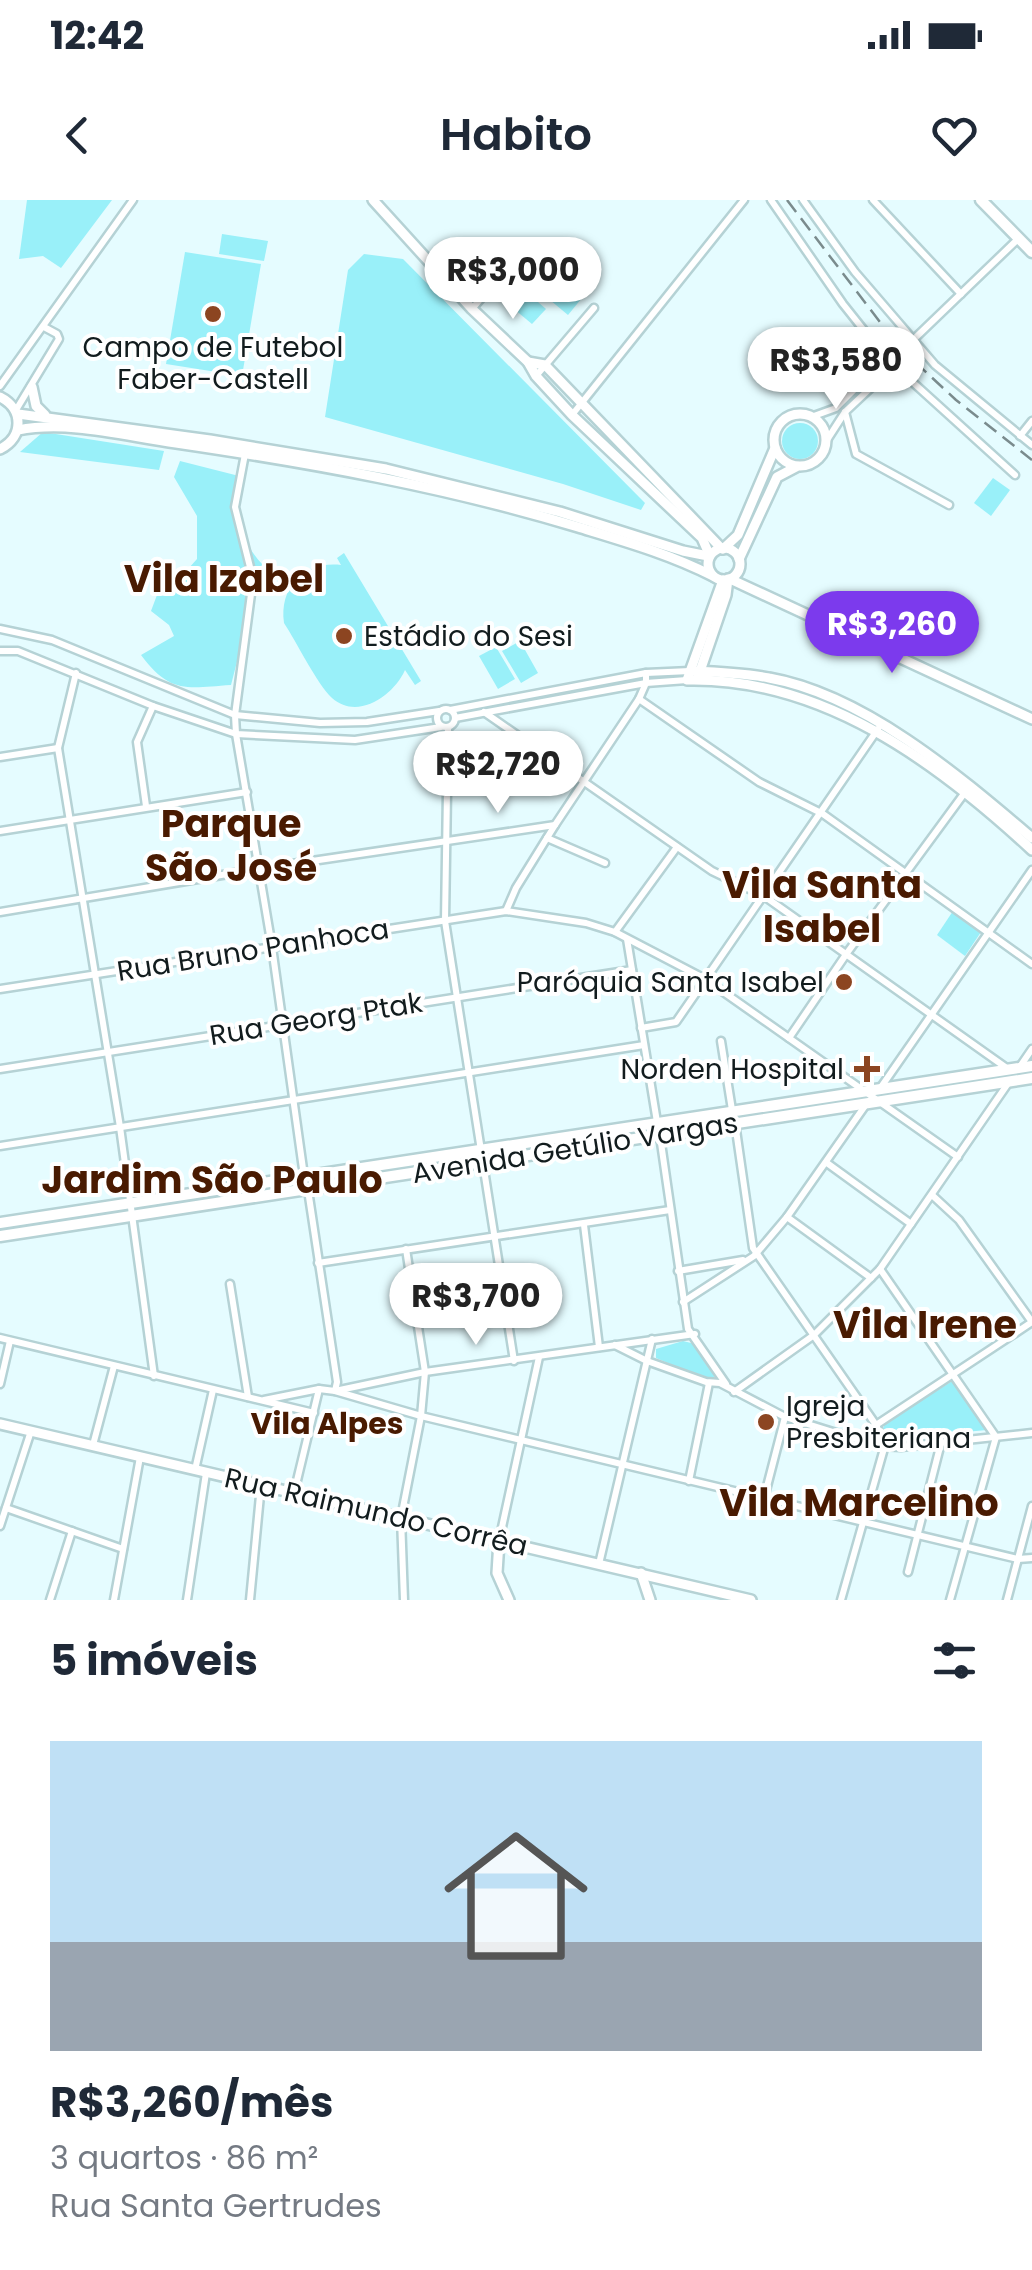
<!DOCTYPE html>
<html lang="pt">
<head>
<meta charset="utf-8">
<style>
	:root { --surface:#fff; --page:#f6f6f7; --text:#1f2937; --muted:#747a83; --accent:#7c3aed }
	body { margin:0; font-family:Poppins,sans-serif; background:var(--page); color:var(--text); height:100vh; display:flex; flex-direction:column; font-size:38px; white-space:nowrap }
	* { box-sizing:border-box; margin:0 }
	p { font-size:32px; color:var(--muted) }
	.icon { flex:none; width:55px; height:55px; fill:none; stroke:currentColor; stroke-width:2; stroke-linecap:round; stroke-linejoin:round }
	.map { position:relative; height:1400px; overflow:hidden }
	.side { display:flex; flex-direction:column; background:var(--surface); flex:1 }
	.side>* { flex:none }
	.price { position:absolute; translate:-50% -85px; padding:0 22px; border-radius:35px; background:#fff; color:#222; font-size:32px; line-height:65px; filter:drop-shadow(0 2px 5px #0008) }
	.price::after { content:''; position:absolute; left:50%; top:60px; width:30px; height:22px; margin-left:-15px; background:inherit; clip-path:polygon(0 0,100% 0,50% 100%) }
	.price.on { background:var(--accent); color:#fff }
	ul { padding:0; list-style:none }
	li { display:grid; align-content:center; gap:20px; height:530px; padding:0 50px }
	li span { display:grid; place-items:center; height:310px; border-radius:0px; color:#555 }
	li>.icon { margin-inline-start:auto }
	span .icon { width:180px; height:180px; fill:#fffc; stroke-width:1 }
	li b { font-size:42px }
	h2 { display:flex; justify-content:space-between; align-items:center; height:120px; padding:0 50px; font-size:42px }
	.status { display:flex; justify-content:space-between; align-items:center; height:70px; padding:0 50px; background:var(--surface); direction:ltr }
	.status svg { height:28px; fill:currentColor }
	header { display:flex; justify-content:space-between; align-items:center; height:130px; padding:0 50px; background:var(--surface); font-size:45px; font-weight:600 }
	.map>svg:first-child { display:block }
</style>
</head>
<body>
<div class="status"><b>12:42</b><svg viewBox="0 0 49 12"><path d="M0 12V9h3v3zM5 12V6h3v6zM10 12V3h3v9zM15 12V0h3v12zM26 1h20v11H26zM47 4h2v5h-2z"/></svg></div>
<header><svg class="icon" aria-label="back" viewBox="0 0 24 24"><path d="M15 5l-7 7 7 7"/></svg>Habito<svg class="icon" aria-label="heart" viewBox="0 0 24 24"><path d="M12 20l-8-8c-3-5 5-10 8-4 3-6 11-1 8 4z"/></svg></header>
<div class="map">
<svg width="1032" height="1400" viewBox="0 0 1032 1400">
	<rect width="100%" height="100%" fill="#e5fcff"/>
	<!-- green -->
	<g fill="#99f0f9">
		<polygon points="27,0 112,0 61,68 43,56 19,59"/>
		<polygon points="222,34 268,41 264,61 219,54"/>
		<polygon points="185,52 261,64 242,176 166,164"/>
		<polygon points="364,54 403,59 645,303 641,310 563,284 325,217 348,70"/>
		<polygon points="558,79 582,98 568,115 544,95"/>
		<polygon points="522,88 546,109 532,124 508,104"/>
		<circle cx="800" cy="241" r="18"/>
		<polygon points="43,232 164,251 159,270 20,252"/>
		<path d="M180,261L243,277C236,309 239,340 262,364L231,485C186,488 170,494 141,455L174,436L169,425L151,411L160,387L179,379L197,359V316L174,277Z"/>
		<polygon points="993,278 1010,290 991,316 974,303"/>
		<path d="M344,353L421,481L415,485L405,470C394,495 358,521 332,498C317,484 296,441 284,423C279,386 305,361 341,365L337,358Z"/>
		<polygon points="520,441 538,473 521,483 502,451"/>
		<polygon points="496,447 515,479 498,489 479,456"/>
		<polygon points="953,711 981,732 965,756 937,735"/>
		<polygon points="861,897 862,900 486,956 490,953"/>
		<polygon points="475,955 475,959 135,1009 136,1007"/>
		<polygon points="683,1141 695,1144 714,1172 714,1177 706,1179 656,1158 656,1149"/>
		<polygon points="954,1180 987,1230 887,1239 883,1228 886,1222"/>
	</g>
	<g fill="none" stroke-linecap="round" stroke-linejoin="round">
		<!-- street casing -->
		<g stroke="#b5d2d5" stroke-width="11">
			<g id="street">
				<polyline points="771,0 843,104 886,158 1015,275"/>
				<polyline points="803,0 855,72 935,165 1032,245"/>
				<polyline points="873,0 961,94"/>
				<polyline points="472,109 522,50"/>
				<polyline points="913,140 1019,38"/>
				<polyline points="536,176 594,108"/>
				<polyline points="0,186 133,0"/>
				<polyline points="16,210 59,139 57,134 44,127"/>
				<polyline points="845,212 856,254 949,305"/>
				<polyline points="572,215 744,0"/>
				<polyline points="811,217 836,208 886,158"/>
				<polyline points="1020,236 1032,221"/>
				<polyline points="825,243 845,212 894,166"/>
				<polyline points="245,254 235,307 253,379 235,515 236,534 272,747 304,976"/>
				<polyline points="0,429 52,440 235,515 320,523 367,522 439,511"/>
				<polyline points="0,451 18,451 153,506 236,534 355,540 441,527"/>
				<polyline points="76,473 58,548 120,927 154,1176"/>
				<polyline points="639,499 759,582 823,614 1032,764"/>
				<circle cx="446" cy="518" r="9"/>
				<polyline points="450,510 646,473 690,471"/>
				<polyline points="484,512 712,671 764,696 1008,869"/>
				<polyline points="455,518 646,483 687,480"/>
				<polyline points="448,527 445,721 514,1161"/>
				<polyline points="0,557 58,548"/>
				<polyline points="146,606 137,542 153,506"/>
				<polyline points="0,631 247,592"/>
				<polyline points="547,638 605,663"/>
				<polyline points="506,711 516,688 555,625 639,499 646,483 646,473"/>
				<polyline points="0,712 258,669 555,625"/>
				<polyline points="615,732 677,647"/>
				<polyline points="627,739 657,922"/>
				<polyline points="0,789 506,711 586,723 615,732 705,779 958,957"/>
				<polyline points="641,828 676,822 878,529"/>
				<polyline points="789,838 847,753 966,591"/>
				<polyline points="721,841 732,910"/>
				<polyline points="1019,868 1032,849"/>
				<polyline points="0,869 632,770"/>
				<polyline points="879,890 1032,670"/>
				<polyline points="735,923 753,1048 876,1225 885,1245"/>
				<polyline points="660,936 688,1129 726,1184"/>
				<polyline points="0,946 644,845"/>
				<polyline points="827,963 911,1024"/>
				<polyline points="308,990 337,1182 335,1191 421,1216 1018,1359 1032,1358"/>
				<polyline points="932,995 959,1020 1032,1122"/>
				<polyline points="787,1017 871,1078"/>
				<polyline points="584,1025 599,1147"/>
				<polyline points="318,1063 670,1010"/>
				<polyline points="880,1069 996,1237 950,1400"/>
				<polyline points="678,1071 743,1060"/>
				<polyline points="230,1084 248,1197"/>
				<polyline points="683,1102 754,1056 787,1017 867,903"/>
				<polyline points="0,1138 314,1213"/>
				<polyline points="615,1145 647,1161 706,1182 720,1183 785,1217 878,1246 901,1247 1032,1233"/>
				<polyline points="0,1184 10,1141"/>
				<polyline points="734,1192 814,1135 880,1069 1009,882"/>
				<polyline points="264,1200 319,1189 335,1191 425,1172 695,1134"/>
				<polyline points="876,1225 1032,1122"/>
				<polyline points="93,1245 114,1166"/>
				<polyline points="195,1270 213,1190"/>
				<polyline points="689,1281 709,1183"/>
				<polyline points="294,1293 319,1189"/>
				<polyline points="764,1298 785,1217"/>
				<polyline points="6,1308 123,1349"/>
				<polyline points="0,1326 31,1231"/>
				<polyline points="499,1341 539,1157"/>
				<polyline points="599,1364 652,1139"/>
				<polyline points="908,1372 941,1243"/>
				<polyline points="50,1400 72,1331"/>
				<polyline points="114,1400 140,1257"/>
				<polyline points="187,1400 206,1273"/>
				<polyline points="250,1400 261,1285"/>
				<polyline points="404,1400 401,1318 421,1216 425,1172 406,1049"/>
				<polyline points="841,1400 885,1245"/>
				<polyline points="1007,1400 1032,1306"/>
			</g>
		</g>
		<!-- secondary casing -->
		<g stroke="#b5d2d5" stroke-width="14">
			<g id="secondary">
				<polyline points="373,0 472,109 528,162 536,176 572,215 702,338 709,354"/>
				<polyline points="528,162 545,165 722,349"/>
				<polyline points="32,187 36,206 45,215"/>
				<path d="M0,197C24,209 24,237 0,249"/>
				<polyline points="18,214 210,240 386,269 560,312 683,351 708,356"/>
				<circle cx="800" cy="240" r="26"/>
				<path d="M18,230C69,220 125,236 176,243C312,263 446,287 578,327C624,341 670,354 713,376"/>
				<circle cx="724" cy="364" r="16"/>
				<polyline points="723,349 738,335 775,248"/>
				<polyline points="739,359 777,277 796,267"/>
				<polyline points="730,379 1032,519"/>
				<path d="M723,380L687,480C822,477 937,562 1032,650"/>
				<path d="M691,471C717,472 744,473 769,478C865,495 960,577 1032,638"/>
				<polyline points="698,477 726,395 728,379"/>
				<polyline points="0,1224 751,1400"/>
				<polyline points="499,1341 497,1373 509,1400"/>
				<polyline points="641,1373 650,1400"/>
			</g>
		</g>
		<!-- primary casing -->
		<g stroke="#b5d2d5" stroke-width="15">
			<g id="primary">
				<polyline points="981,0 1032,52"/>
				<polyline points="0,1023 1032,866"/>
				<polyline points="0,1036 1032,878"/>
			</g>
		</g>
		<!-- street -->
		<use href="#street" stroke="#fff" stroke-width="6"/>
		<!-- secondary -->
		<use href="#secondary" stroke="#fff" stroke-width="9"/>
		<!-- primary -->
		<use href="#primary" stroke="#fff" stroke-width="10"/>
		<!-- rail -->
		<polyline stroke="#7a8b8d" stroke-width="2.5" stroke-dasharray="15 8" stroke-linecap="butt" points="787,0 899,147 956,200 1032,260"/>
	</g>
	<!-- markers -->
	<g fill="#8c4521" stroke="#fff" stroke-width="4">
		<circle cx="213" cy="114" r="10"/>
		<circle cx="344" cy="436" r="10"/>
		<circle cx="844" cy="782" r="10"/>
		<path d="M862 854h10v10h10v10h-10v10h-10v-10h-10v-10h10z"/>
		<circle cx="766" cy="1222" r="10"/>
	</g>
	<g text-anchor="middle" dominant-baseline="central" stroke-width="8" stroke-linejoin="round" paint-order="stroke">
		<!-- poi labels -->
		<g font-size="28" fill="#121c1e" stroke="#fff" text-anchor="start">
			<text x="213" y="147" text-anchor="middle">Campo de Futebol<tspan x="213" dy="32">Faber-Castell</tspan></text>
			<text x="364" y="436">Estádio do Sesi</text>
			<text x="824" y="782" text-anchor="end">Paróquia Santa Isabel</text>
			<text x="844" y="869" text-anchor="end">Norden Hospital</text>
			<text x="786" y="1206">Igreja<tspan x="786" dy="32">Presbiteriana</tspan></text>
		</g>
		<!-- street labels -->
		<g font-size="28" fill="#121c1e" stroke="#fff">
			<text transform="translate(253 750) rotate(-9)">Rua Bruno Panhoca</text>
			<text transform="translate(316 819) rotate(-9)">Rua Georg Ptak</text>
			<text transform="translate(575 948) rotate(-9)">Avenida Getúlio Vargas</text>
			<text transform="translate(376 1312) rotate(13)">Rua Raimundo Corrêa</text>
		</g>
		<!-- neighbourhood labels -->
		<g font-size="30" font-weight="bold" fill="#491a01" stroke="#fff">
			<text x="327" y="1223">Vila Alpes</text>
		</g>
		<!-- district labels -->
		<g font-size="38" font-weight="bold" fill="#491a01" stroke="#fff">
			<text x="224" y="378">Vila Izabel</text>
			<text x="231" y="623">Parque<tspan x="231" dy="44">São José</tspan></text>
			<text x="822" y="684">Vila Santa<tspan x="822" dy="44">Isabel</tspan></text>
			<text x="212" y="979">Jardim São Paulo</text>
			<text x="925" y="1124">Vila Irene</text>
			<text x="859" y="1302">Vila Marcelino</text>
		</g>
	</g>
</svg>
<b class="price" style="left:513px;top:122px">R$3,000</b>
<b class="price" style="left:836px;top:212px">R$3,580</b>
<b class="price on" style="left:892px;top:476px">R$3,260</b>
<b class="price" style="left:498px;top:616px">R$2,720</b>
<b class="price" style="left:476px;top:1148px">R$3,700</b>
</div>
<section class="side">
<h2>5 imóveis<svg class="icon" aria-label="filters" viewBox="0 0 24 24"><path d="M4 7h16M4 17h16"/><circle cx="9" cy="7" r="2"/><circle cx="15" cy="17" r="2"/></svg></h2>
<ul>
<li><span style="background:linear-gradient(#bfe0f5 65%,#9aa5b1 0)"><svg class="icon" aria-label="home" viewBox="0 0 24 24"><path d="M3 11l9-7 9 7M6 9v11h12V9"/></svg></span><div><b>R$3,260/mês</b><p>3 quartos · 86 m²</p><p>Rua Santa Gertrudes</p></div></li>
</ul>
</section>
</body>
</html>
